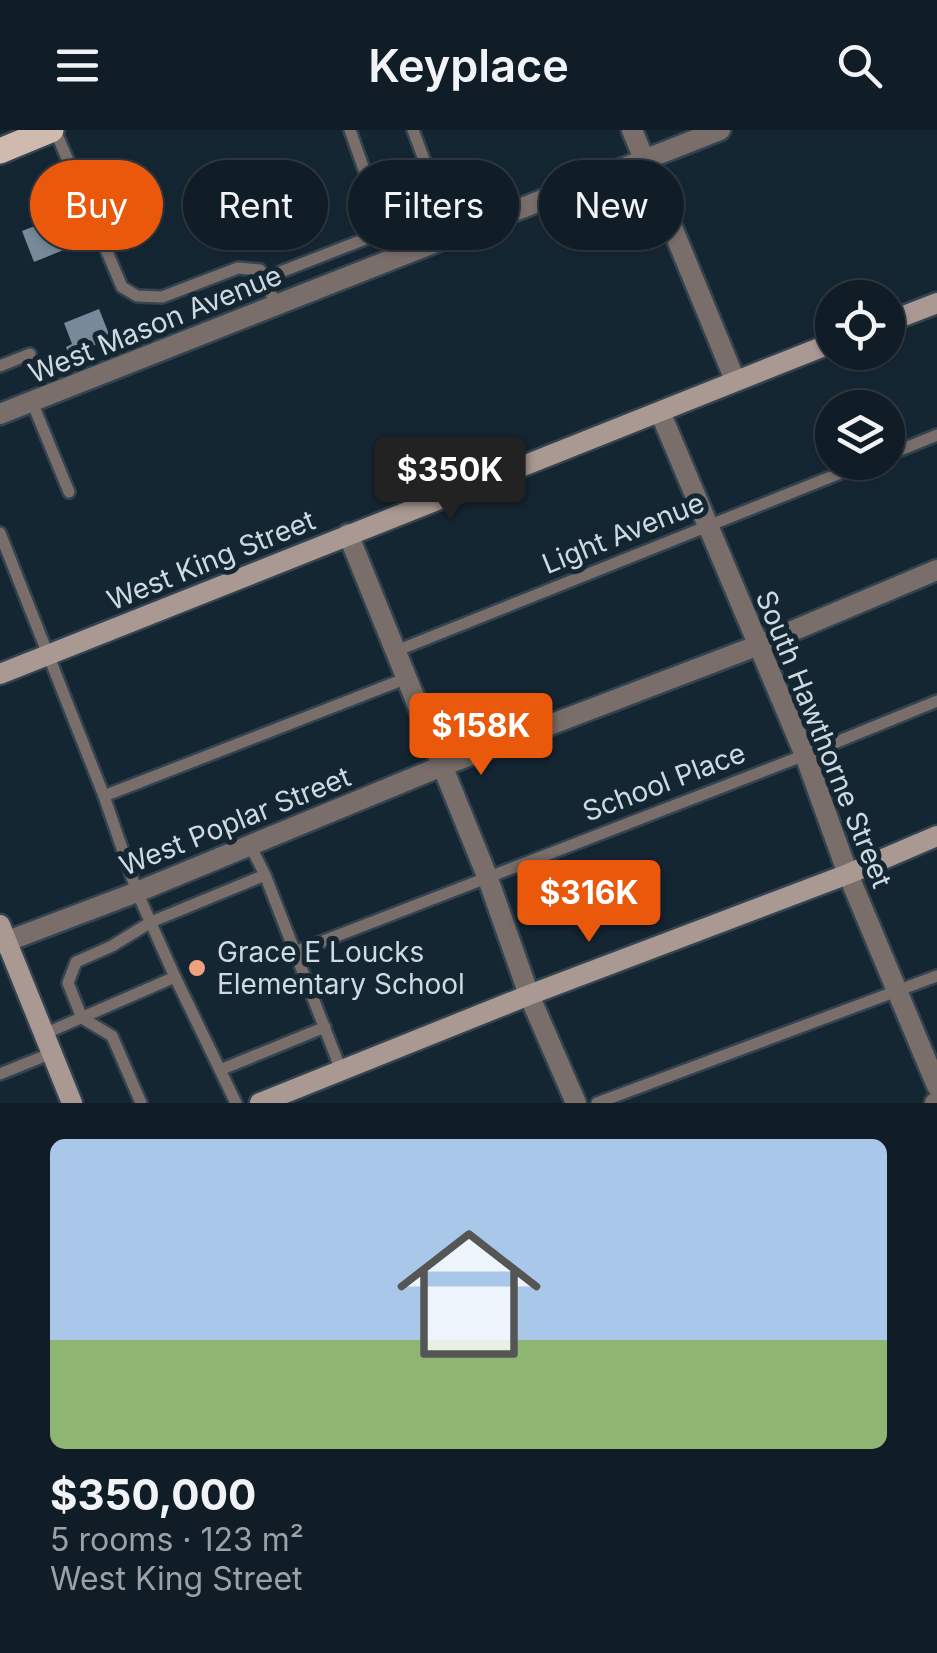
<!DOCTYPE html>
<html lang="en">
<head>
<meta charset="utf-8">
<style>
	:root { --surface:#101c26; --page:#1e2932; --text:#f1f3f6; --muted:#9ca1a7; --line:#303a43; --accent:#ea580c }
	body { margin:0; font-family:Inter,sans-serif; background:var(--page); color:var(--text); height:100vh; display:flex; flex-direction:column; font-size:38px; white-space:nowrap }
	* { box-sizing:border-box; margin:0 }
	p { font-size:32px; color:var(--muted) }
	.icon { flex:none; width:55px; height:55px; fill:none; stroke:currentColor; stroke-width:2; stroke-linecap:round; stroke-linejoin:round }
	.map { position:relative; height:973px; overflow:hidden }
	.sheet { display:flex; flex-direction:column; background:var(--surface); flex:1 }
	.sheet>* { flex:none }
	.guide { position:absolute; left:30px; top:30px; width:878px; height:90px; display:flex; gap:20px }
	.controls { position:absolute; left:815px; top:150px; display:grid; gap:20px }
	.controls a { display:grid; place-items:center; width:90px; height:90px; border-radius:50%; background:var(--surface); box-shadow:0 2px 8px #0004,0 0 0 2px var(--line); font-size:50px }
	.price { position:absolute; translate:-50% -85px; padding:0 22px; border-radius:10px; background:var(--accent); color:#fff; font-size:32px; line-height:65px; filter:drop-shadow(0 2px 5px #0008) }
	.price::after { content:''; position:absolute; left:50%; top:60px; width:30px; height:22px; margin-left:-15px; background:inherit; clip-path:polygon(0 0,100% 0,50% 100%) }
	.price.on { background:#222; color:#fff }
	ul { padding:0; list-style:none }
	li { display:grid; align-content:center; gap:20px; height:530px; padding:0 50px }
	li+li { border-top:2px solid var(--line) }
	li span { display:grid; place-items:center; height:310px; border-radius:15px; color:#555 }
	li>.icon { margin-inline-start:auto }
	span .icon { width:180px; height:180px; fill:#fffc; stroke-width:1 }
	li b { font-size:42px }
	.tag { padding:0 35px; border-radius:45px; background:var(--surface); box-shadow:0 2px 8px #0004,0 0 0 2px var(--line); font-size:35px; line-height:90px }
	.tag.on { background:var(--accent); color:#fff }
	header { display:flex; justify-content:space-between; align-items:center; height:130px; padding:0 50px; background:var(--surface); font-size:45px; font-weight:600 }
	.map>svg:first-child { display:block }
</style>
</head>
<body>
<header><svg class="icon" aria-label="menu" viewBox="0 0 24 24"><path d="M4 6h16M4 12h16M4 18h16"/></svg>Keyplace<svg class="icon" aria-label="search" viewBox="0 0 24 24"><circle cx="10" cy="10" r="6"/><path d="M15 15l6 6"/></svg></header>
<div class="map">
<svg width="937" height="973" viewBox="0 0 937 973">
	<rect width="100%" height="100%" fill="#152633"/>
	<!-- building -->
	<g fill="#768a9a">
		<polygon points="68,83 81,113 34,132 22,101"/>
		<polygon points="99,179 111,209 69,225 66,217 72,214 64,193"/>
	</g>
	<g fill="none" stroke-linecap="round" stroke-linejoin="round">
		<!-- lane casing -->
		<g stroke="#33434f" stroke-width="16">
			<g id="lane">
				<polyline points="55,0 122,157 137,166 162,167 238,138 260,140 265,148 276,176"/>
				<polyline points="350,0 386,102"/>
				<polyline points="265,148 435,82 438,77 438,67 413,0"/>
				<polyline points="0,236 30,224"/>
				<polyline points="32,272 69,362"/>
				<polyline points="888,325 937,305"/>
				<polyline points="0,403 104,666 137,762 175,847 44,904"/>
				<polyline points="396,521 868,332"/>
				<polyline points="104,666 407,548"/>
				<polyline points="250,715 265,745 341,940"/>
				<polyline points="295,822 805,625 937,571"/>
				<polyline points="175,847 236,973"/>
				<polyline points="220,940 325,897"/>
				<polyline points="0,944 52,923"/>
				<polyline points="141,973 112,906 82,888 68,853 76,832 112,816 151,792 265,745"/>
				<polyline points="597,973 937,846"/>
			</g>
		</g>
		<!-- street casing -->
		<g stroke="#33434f" stroke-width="25">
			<g id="street">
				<polyline points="632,0 735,250"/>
				<polyline points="660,282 805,625 848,744 937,956"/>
				<polyline points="0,284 720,0"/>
				<polyline points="348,404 487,746 529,865 576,973"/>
				<polyline points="0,814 137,762 442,636 759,515 937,440"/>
				<polyline points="935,973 937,972"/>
			</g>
		</g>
		<!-- secondary casing -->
		<g stroke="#33434f" stroke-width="25">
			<g id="secondary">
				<polyline points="888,192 937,173"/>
				<polyline points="0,544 832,213"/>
				<polyline points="0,795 72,973"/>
				<polyline points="260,973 529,865 848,744 937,706"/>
			</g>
		</g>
		<!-- primary casing -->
		<g stroke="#33434f" stroke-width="30">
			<polyline id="primary" points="0,21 51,0"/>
		</g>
		<!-- lane -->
		<use href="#lane" stroke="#796e6a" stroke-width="11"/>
		<!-- street -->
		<use href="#street" stroke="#796e6a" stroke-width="20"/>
		<!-- secondary -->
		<use href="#secondary" stroke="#aa9992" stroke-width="20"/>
		<!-- primary -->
		<use href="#primary" stroke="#d0bab0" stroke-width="25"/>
	</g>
	<!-- markers -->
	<circle fill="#f1a17d" stroke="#152633" stroke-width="4" cx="197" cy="838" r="10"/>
	<g text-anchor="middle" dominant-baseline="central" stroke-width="10" stroke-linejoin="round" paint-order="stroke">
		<!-- street labels -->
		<g font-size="28" fill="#ced9e2" stroke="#152633">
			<text transform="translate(155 194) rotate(-22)">West Mason Avenue</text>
			<text transform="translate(623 403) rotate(-22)">Light Avenue</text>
			<text transform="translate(211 430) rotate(-22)">West King Street</text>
			<text transform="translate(824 609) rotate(68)">South Hawthorne Street</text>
			<text transform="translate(664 652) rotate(-21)">School Place</text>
			<text transform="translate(235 691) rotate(-22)">West Poplar Street</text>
		</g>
		<!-- poi labels -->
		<g font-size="28" fill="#ced9e2" stroke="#152633" text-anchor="start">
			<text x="217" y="822">Grace E Loucks<tspan x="217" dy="32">Elementary School</tspan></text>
		</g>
	</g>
</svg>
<div class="controls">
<a><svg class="icon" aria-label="locate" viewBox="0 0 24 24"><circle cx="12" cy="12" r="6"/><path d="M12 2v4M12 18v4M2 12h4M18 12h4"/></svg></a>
<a><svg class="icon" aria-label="layers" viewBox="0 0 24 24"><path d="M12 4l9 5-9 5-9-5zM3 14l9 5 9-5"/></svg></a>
</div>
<b class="price on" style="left:450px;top:392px">$350K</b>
<b class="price" style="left:481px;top:648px">$158K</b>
<b class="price" style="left:589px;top:815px">$316K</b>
<div class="guide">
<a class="tag on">Buy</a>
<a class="tag">Rent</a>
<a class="tag">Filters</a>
<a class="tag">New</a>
</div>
</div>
<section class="sheet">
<ul>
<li><span style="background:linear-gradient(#a9c7e8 65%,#8fb573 0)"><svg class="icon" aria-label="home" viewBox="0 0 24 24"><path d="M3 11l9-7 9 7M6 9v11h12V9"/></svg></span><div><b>$350,000</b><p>5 rooms · 123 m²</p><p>West King Street</p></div></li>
</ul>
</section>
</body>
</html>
